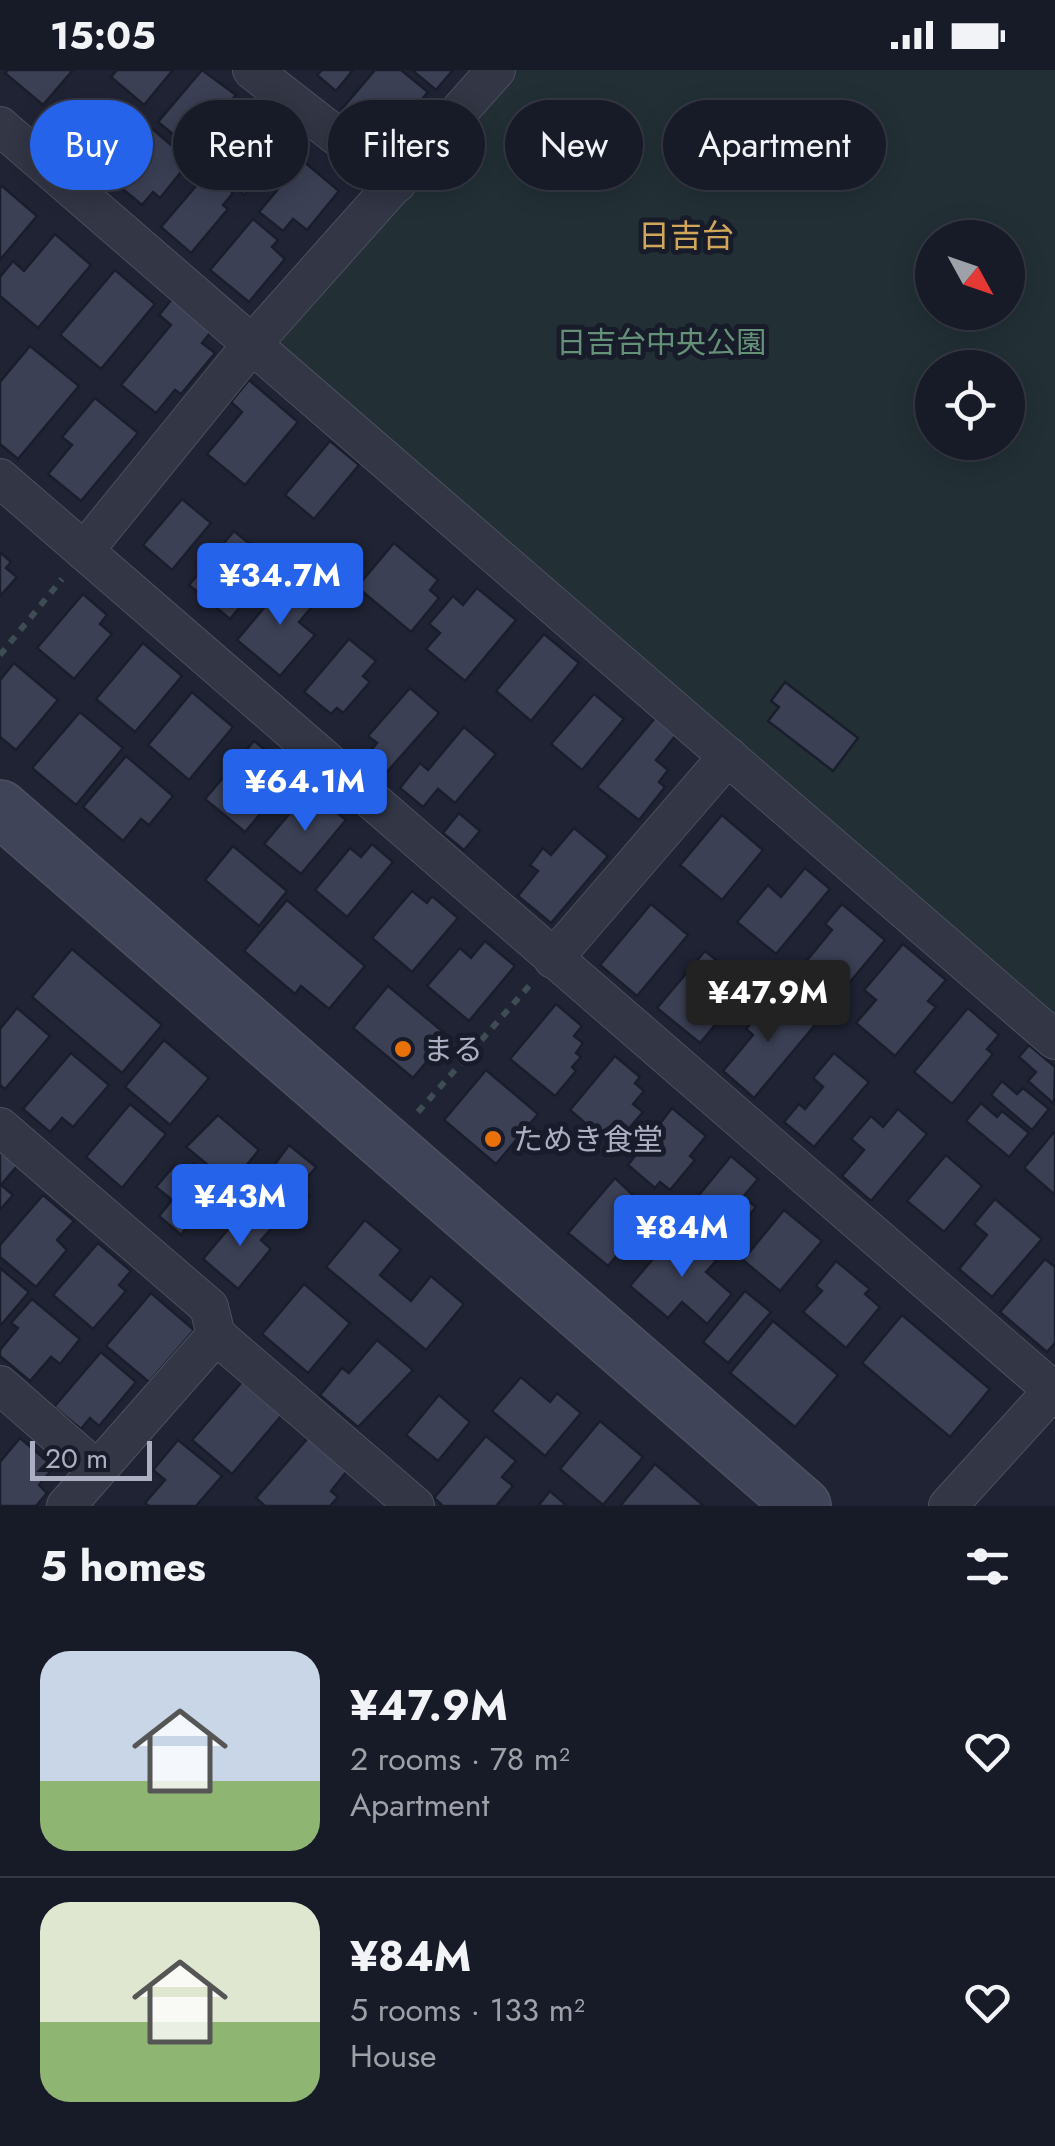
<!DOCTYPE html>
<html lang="en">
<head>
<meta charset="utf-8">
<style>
	:root { --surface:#171a27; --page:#20232f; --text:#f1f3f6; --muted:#9ea1a7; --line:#363844; --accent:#2563eb }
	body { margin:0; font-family:Jost,"Noto Sans JP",sans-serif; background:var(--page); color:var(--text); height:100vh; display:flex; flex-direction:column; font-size:38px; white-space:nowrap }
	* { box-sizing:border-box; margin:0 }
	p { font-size:32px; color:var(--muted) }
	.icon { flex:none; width:55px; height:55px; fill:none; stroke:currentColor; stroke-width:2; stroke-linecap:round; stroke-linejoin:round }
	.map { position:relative; height:1436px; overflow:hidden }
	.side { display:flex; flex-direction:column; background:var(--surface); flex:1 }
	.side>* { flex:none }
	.top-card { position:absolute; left:30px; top:30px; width:995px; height:90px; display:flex; gap:20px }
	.needle { width:65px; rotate:130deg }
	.tools { position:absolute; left:915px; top:150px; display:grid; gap:20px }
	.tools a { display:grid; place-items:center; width:110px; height:110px; border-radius:50%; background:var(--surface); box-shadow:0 5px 25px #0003,0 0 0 2px var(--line); font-size:50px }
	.scale { position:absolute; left:30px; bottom:25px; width:122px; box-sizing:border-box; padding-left:10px; border:5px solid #acafc2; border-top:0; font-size:28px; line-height:35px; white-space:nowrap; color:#acafc2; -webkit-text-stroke:8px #181b29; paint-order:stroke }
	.price { position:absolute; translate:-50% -85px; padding:0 22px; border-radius:10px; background:var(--accent); color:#fff; font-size:32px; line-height:65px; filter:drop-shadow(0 2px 5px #0008) }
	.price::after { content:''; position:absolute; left:50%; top:60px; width:30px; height:22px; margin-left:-15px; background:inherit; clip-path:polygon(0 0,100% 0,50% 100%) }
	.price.active { background:#222; color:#fff }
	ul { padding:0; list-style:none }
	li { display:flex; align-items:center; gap:30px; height:250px; padding:0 40px }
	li+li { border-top:2px solid var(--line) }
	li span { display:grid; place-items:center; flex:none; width:280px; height:200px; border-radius:30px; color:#555 }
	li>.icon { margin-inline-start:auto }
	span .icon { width:120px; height:120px; fill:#fffc; stroke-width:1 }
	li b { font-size:42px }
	h2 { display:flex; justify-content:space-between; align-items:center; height:120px; padding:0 40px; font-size:42px }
	.pill { padding:0 35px; border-radius:45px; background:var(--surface); box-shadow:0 5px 25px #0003,0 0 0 2px var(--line); font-size:35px; line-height:90px }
	.pill.active { background:var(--accent); color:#fff }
	.status { display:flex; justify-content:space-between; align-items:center; height:70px; padding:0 50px; background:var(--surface); direction:ltr }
	.status svg { height:28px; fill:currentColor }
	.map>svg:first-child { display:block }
</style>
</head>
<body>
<div class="status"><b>15:05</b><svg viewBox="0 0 49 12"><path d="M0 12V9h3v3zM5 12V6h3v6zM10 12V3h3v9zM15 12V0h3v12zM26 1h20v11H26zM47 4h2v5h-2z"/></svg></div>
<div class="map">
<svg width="1055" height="1436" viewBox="0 0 1055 1436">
	<rect width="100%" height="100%" fill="#1f2334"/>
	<!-- green -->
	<path fill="#223036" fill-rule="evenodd" d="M512,0H1055V964L274,274ZM932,168H1008V242H932ZM932,298H1008V372H932Z"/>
	<!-- building -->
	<g fill="#3b4055" stroke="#1a1d2b" stroke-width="2.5">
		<polygon points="8,0 73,0 43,35 5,3"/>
		<polygon points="117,0 173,0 144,35 111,7"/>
		<polygon points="202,0 236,25 191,79 158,52"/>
		<polygon points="322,0 353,0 336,21 317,5"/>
		<polygon points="375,0 401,0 428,22 398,58 405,64 391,81 341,40"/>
		<polygon points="412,0 453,0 436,20"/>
		<polygon points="256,41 290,70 276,87 282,92 260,119 253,113 244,125 210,96"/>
		<polygon points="150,57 190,91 160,128 153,122 142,135 108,107"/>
		<polygon points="302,90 339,121 307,160 293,149 283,161 259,142"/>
		<polygon points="208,102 233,123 223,135 228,139 191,183 161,157"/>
		<polygon points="2,116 37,146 0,190 0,118"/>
		<polygon points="253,149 278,170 272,177 285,189 249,232 210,200"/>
		<polygon points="55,164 91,195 38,258 0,226 0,207 13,191 24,201"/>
		<polygon points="115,200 155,234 101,299 60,265"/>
		<polygon points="172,229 211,262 202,273 215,283 181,324 175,320 156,343 121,315 171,255 159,245"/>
		<polygon points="30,276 79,316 18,389 0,374 0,312"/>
		<polygon points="249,310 298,352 245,415 207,384 242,342 231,332"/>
		<polygon points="95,328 138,363 81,431 48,404 72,375 62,367"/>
		<polygon points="330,371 359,395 314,449 285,425"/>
		<polygon points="182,429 211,453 172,500 143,475"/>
		<polygon points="234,461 275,495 230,549 189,515"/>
		<polygon points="394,473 438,510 430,520 439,528 411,562 357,517"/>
		<polygon points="0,482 11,492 6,498 17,507 0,526"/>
		<polygon points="289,508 317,531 299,552 315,565 280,606 237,570"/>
		<polygon points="477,518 516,550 465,611 426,579 440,563 429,554 453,526 463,535"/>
		<polygon points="83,524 107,545 100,554 112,564 74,609 37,578"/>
		<polygon points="544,564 579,593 531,651 496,621"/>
		<polygon points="349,569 376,591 363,606 370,612 343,643 337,638 331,644 304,622"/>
		<polygon points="143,573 182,606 135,662 96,629"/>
		<polygon points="14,593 58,630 16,680 0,667 0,610"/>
		<polygon points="785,612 858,668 833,701 768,651 779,637 771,631"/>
		<polygon points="410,618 439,643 387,702 367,685 377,673 368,666"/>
		<polygon points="192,622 233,657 189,710 148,675"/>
		<polygon points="594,624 624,649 582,700 551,674"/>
		<polygon points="80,642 123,678 76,735 32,698"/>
		<polygon points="655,648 676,665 656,690 668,700 659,712 665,717 639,750 597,717"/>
		<polygon points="464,657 496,684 455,733 438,719 423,737 400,718 420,693 428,700"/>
		<polygon points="254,671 273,686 265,695 286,713 245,762 205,729"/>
		<polygon points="126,686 173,726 149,755 141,749 123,771 83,737"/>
		<polygon points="317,726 346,750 301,804 264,774 296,736 304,742"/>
		<polygon points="459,743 480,761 464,780 443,763"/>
		<polygon points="722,745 763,780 722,830 680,795"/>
		<polygon points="574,758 608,786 551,853 518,826 538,801 530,795 543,778 551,785"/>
		<polygon points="372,774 393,792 347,847 315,820 350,778 361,787"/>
		<polygon points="233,776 287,821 259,856 205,810"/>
		<polygon points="805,798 830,819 776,884 737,852 768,815 781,827"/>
		<polygon points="412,821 427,833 432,826 458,848 412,902 372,868"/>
		<polygon points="287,830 365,896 329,939 301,916 295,924 244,881"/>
		<polygon points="651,834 688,865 637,926 600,895"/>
		<polygon points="842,834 885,870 835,930 799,900 832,860 825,854"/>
		<polygon points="485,871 515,896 469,951 427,916 460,878 471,888"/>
		<polygon points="903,874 946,910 928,931 936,937 895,986 856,953 876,930 864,920"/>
		<polygon points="72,879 162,955 122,1003 32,927"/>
		<polygon points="705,881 748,916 700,973 657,938"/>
		<polygon points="388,916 448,966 413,1008 353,958"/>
		<polygon points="776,923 815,955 754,1028 723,1001 753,965 746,959"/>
		<polygon points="556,934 582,956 574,966 583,973 576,983 581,987 572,997 576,1001 555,1026 510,989"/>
		<polygon points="17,938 50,966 5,1019 0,1015 0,959"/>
		<polygon points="968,938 999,965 987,979 993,984 952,1034 914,1002"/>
		<polygon points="164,970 209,1008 170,1055 125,1017"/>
		<polygon points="1029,975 1055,997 1054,1034 1028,1011 1036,1002 1019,987"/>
		<polygon points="71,983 109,1015 73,1057 62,1048 50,1062 23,1039"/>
		<polygon points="834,983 869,1012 814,1077 784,1052 799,1034 805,1039 823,1017 813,1008"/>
		<polygon points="615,986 640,1007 635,1013 644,1021 633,1034 643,1042 617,1072 608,1064 604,1069 570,1040"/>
		<polygon points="486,1000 538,1044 496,1094 444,1050"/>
		<polygon points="1002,1011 1017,1024 1023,1018 1049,1039 1032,1060 991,1025"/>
		<polygon points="981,1033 997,1047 1002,1041 1029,1063 1009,1087 966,1051"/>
		<polygon points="130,1034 166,1064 122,1118 86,1087"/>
		<polygon points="672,1038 706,1066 690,1086 695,1090 670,1120 660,1112 655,1118 628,1095"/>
		<polygon points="898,1039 927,1064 871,1131 842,1106 864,1080 851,1069 871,1046 883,1057"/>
		<polygon points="218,1045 259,1080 231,1114 186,1077"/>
		<polygon points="1055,1061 1055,1125 1024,1098"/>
		<polygon points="289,1075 316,1097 299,1118 310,1126 288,1152 254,1123"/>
		<polygon points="0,1082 17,1096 1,1115 13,1125 0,1140"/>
		<polygon points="946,1085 982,1116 944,1162 907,1131"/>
		<polygon points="731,1086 758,1109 743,1127 756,1137 724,1175 685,1142"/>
		<polygon points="194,1093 219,1113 181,1165 159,1146 172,1130 156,1117 173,1097 184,1106"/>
		<polygon points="615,1108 667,1157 651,1177 635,1164 608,1196 568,1163"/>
		<polygon points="43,1125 74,1151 57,1170 67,1180 36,1217 0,1187 0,1175"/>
		<polygon points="995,1129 1042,1169 992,1227 959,1199 987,1165 974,1154"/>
		<polygon points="246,1138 271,1159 261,1170 271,1179 238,1219 203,1189"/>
		<polygon points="784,1140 822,1171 780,1221 743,1190"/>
		<polygon points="365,1150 401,1180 380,1205 411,1231 431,1206 464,1234 426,1280 326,1197"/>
		<polygon points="678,1159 716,1191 706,1202 732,1224 707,1254 682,1232 668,1248 630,1216"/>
		<polygon points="98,1173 131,1201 119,1215 126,1221 93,1259 53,1225"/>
		<polygon points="1045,1189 1055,1197 1055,1273 1047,1282 1000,1242"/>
		<polygon points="836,1191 870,1219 865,1224 880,1237 846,1278 803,1242 822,1221 816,1216"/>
		<polygon points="0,1198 29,1222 1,1255 0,1253"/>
		<polygon points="304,1214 350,1253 308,1303 262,1264"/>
		<polygon points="745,1221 771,1242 728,1293 703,1272"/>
		<polygon points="151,1223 194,1260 149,1312 106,1276"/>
		<polygon points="32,1229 80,1269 60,1294 51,1287 30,1311 0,1286 0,1280 18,1258 11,1253"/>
		<polygon points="902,1245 990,1319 950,1367 862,1293"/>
		<polygon points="773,1251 838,1305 795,1357 730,1303"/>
		<polygon points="377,1270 413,1300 358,1357 320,1325 342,1298 349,1303"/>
		<polygon points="101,1282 136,1312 99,1356 90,1348 81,1359 54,1337"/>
		<polygon points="521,1307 550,1332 557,1323 581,1343 545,1386 492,1341"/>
		<polygon points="242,1312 282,1345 232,1404 192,1370"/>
		<polygon points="439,1325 470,1352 438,1391 406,1365"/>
		<polygon points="600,1351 643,1387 603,1435 560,1399"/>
		<polygon points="486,1366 516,1391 502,1407 513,1416 496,1436 443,1436 434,1428"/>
		<polygon points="20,1368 54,1397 39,1415 47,1423 36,1436 0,1436 0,1392"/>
		<polygon points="308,1368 347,1401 331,1421 338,1427 330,1436 265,1436 256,1428"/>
		<polygon points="178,1370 222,1406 196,1436 149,1436 145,1433 165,1410 153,1400"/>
		<polygon points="655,1394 704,1436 620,1436"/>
		<polygon points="550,1421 567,1436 538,1436"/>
	</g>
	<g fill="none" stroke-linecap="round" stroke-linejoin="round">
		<!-- street casing -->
		<g stroke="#4d5060" stroke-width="40">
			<g id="street">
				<polyline points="252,0 397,113"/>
				<polyline points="0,56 1055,970"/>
				<polyline points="0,408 1055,1322"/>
				<polyline points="84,481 252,274 496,0"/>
				<polyline points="553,889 728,686"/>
				<polyline points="0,1057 209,1237 216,1265 415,1436"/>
				<polyline points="0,1315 97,1400"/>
				<polyline points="66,1436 216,1265"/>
				<polyline points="948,1436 1055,1318"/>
			</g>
		</g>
		<!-- secondary casing -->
		<g stroke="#4d5060" stroke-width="58">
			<polyline id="secondary" points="0,738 803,1436"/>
		</g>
		<!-- path -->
		<g stroke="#3e4c53" stroke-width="6" stroke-dasharray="8 8" stroke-linecap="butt">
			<polyline points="0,585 62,509"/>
			<polyline points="418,1042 529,916"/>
		</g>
		<!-- street -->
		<use href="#street" stroke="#323645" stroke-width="38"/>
		<!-- secondary -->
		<use href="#secondary" stroke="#404458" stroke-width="55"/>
	</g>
	<!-- markers -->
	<g fill="#e8710a" stroke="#181b29" stroke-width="4">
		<circle cx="403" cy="979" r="10"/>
		<circle cx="493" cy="1069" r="10"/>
	</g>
	<g text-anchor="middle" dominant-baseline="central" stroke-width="10" stroke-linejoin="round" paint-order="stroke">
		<!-- park labels -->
		<g font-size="30" fill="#659179" stroke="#181b29">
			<text x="661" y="272">日吉台中央公園</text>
		</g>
		<!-- poi labels -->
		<g font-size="30" fill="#acafc2" stroke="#181b29" text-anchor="start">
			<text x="423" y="979">まる</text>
			<text x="513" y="1069">ためき食堂</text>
		</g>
		<!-- neighbourhood labels -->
		<g font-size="32" fill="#d0a759" stroke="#181b29">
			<text x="686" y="166">日吉台</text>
		</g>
	</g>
</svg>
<div class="tools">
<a><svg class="needle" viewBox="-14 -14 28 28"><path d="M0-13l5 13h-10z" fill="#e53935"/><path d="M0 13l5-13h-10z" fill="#9ea1a7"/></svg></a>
<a><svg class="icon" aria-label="locate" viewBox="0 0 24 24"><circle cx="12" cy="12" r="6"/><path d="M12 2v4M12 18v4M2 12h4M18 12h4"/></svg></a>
</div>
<div class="scale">20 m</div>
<b class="price" style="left:280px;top:558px">¥34.7M</b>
<b class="price" style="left:305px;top:764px">¥64.1M</b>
<b class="price active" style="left:768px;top:975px">¥47.9M</b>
<b class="price" style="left:240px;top:1179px">¥43M</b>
<b class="price" style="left:682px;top:1210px">¥84M</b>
<div class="top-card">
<a class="pill active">Buy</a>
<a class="pill">Rent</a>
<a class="pill">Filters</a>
<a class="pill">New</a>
<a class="pill">Apartment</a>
</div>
</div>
<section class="side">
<h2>5 homes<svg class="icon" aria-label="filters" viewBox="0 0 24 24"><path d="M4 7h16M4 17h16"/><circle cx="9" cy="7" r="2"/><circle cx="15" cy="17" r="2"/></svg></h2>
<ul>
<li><span style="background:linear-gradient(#c9d6e8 65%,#8fb573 0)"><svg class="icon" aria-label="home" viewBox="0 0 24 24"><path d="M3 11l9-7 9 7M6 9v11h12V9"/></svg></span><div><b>¥47.9M</b><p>2 rooms · 78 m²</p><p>Apartment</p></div><svg class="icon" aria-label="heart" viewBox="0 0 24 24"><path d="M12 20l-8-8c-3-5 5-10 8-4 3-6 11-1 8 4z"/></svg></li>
<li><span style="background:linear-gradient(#dfe7d0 60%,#8fb573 0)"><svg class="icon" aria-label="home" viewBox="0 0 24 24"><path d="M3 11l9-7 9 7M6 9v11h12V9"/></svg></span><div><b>¥84M</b><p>5 rooms · 133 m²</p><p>House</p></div><svg class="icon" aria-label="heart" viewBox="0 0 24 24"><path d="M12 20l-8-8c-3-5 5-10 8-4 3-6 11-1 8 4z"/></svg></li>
</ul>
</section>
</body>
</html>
